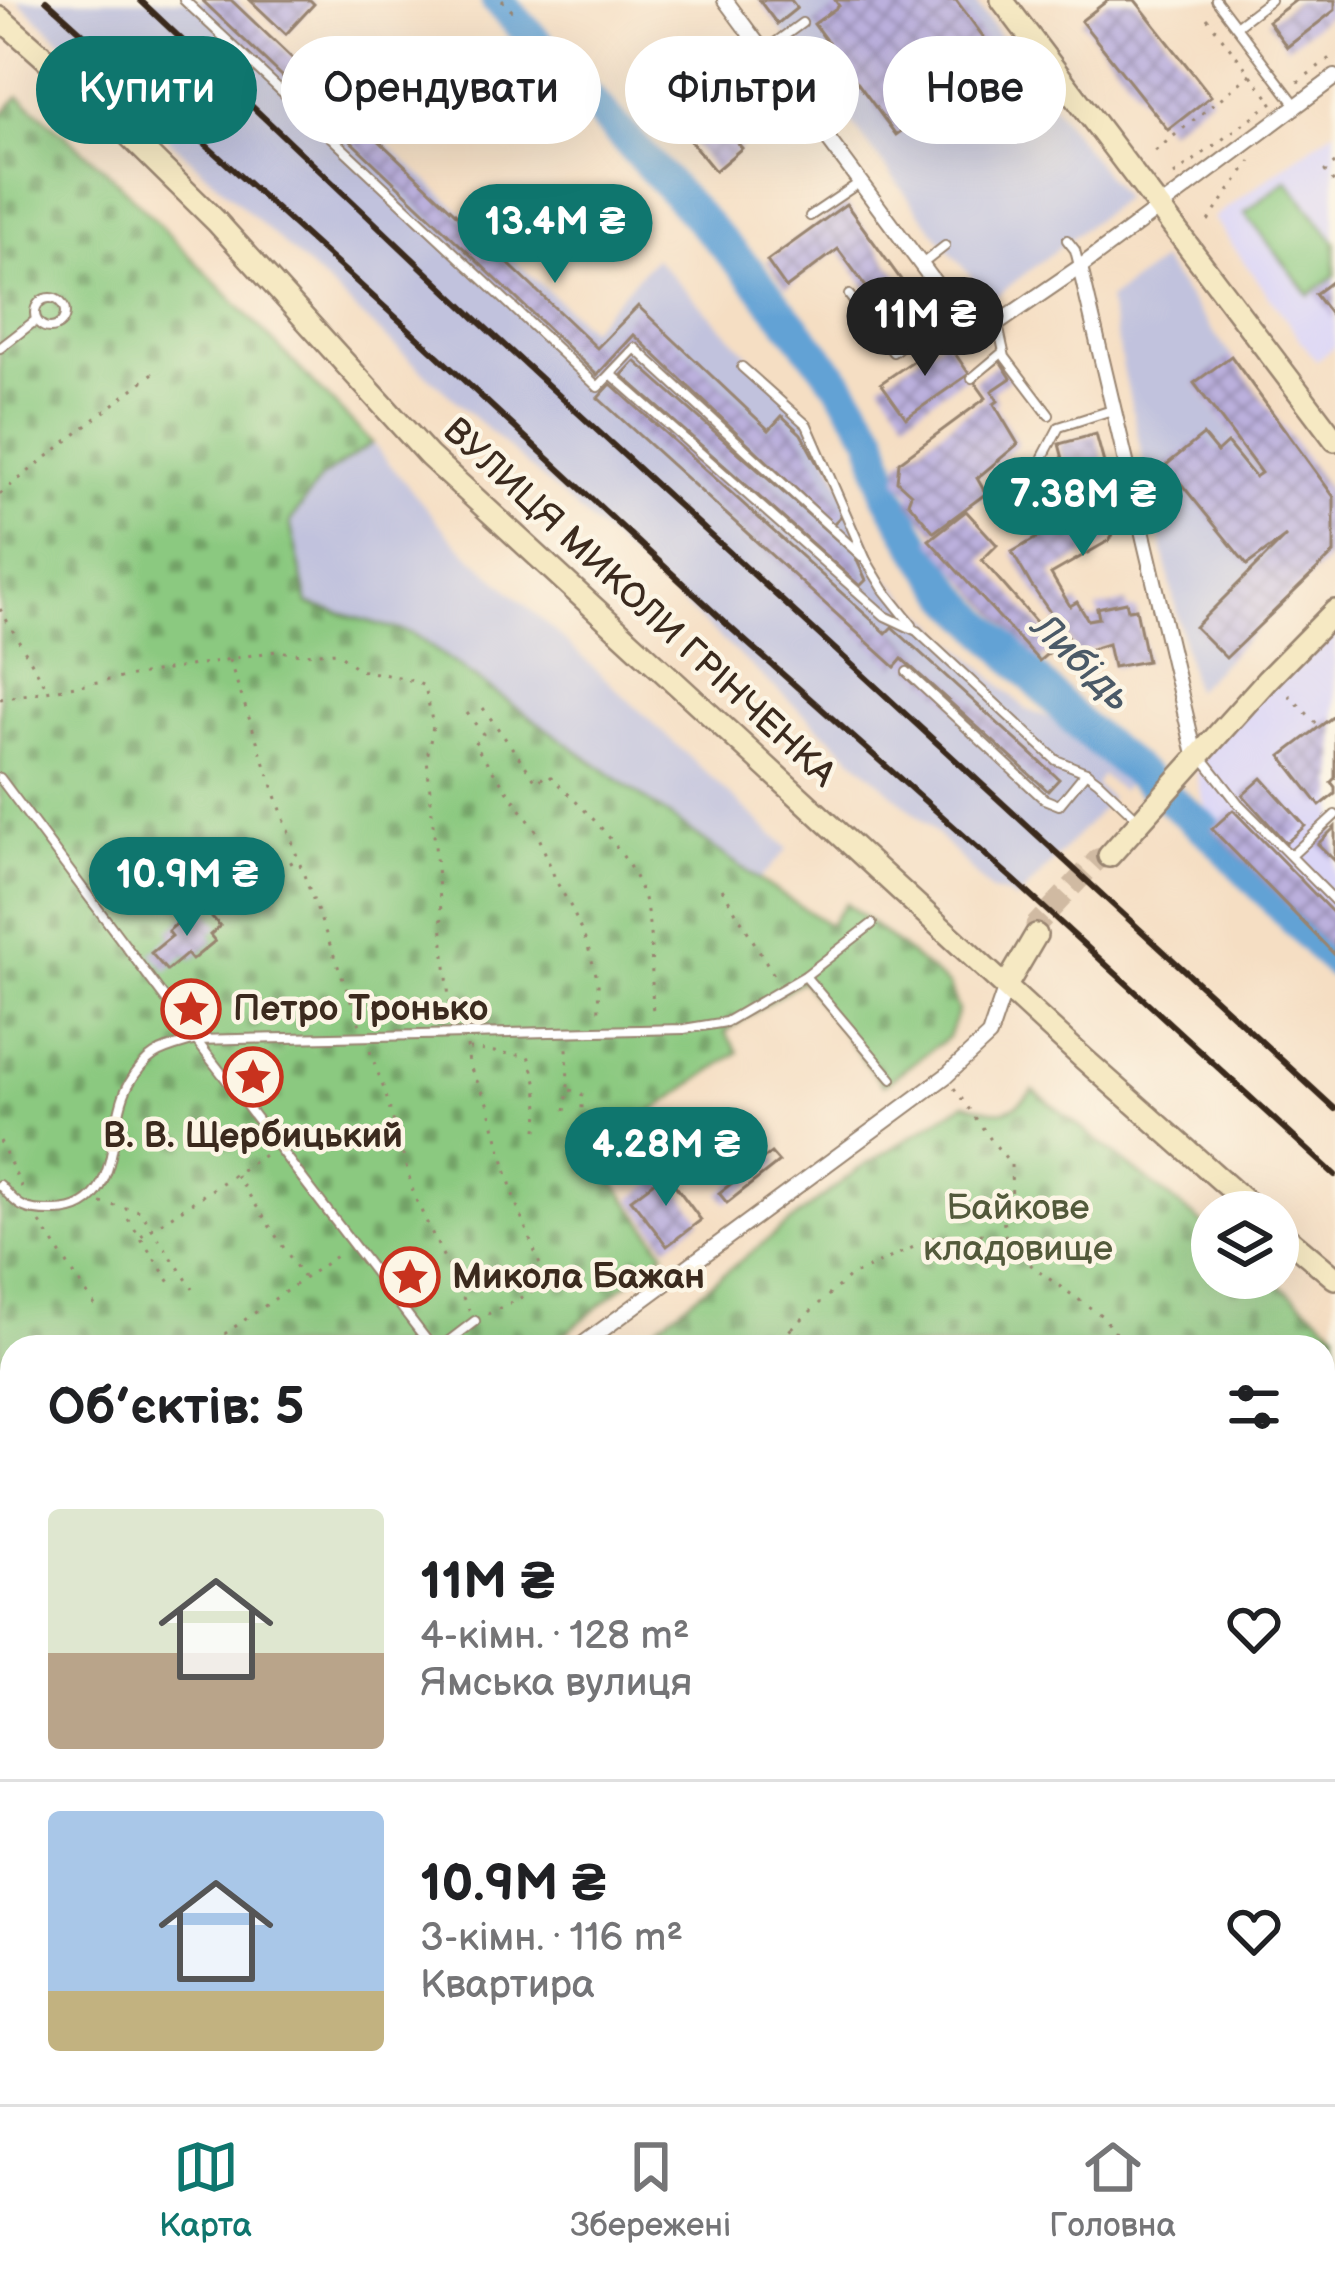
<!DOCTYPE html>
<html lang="uk">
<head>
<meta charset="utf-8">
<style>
	:root { --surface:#fff; --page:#f6f6f6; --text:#202124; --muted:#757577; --line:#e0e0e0; --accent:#0f766e }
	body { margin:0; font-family:"Balsamiq Sans",sans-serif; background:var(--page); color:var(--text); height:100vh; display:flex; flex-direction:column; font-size:45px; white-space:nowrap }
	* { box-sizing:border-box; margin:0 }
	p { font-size:39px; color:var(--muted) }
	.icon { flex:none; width:66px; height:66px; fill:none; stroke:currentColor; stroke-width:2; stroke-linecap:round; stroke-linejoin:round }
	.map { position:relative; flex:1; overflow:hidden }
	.details { position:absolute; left:0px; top:1335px; width:1335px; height:771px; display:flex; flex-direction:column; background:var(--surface); border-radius:36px 36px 0 0; box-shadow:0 12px 48px #0002 }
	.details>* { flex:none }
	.guide { position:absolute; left:36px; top:36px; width:1263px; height:108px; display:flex; gap:24px }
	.buttons { position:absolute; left:1191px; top:1191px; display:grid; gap:24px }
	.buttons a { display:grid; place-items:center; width:108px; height:108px; border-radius:50%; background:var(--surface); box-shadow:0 12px 48px #0002; font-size:60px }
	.price { position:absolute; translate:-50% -102px; padding:0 27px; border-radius:42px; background:var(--accent); color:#fff; font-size:39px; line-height:78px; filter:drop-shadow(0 3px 6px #0008) }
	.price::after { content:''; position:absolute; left:50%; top:72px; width:36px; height:27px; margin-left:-18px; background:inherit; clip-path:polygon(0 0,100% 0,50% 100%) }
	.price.active { background:#222; color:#fff }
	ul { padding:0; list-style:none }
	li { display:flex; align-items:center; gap:36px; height:300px; padding:0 48px }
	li+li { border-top:3px solid var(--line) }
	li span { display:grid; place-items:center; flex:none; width:336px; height:240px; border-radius:12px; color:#555 }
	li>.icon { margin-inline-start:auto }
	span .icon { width:144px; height:144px; fill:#fffc; stroke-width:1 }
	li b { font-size:51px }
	h2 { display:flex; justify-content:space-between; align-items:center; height:144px; padding:0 48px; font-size:51px }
	.chip { padding:0 42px; border-radius:54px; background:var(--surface); box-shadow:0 12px 48px #0002; font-size:42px; line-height:108px }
	.chip.active { background:var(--accent); color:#fff }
	.tabs { display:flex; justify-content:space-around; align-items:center; height:168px; border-top:3px solid var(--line); background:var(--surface); font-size:33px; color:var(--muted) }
	.tabs a { display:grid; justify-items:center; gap:6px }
	.tabs .active { color:var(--accent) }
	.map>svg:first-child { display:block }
</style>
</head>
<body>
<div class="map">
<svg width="1335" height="2104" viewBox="0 0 1335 2104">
	<defs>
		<pattern id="cemetery-stones" width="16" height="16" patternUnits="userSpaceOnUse" patternTransform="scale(3)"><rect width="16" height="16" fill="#8bc980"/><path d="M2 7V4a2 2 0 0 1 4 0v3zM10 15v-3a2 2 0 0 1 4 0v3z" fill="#73a368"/></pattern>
		<pattern id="building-cross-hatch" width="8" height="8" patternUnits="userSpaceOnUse" patternTransform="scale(3)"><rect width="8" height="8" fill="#bbb0dd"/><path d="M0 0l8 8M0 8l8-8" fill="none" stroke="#998fb3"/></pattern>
	</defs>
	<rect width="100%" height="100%" fill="#fcf5e5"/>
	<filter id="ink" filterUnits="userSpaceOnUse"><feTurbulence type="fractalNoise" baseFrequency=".00833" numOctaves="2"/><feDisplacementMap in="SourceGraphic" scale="24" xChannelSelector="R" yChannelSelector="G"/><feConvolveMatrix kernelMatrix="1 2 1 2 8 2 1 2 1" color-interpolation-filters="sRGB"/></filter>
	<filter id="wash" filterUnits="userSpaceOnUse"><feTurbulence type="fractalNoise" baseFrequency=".004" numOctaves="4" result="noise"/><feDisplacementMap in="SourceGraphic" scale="48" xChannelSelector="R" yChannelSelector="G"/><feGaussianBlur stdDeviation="2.7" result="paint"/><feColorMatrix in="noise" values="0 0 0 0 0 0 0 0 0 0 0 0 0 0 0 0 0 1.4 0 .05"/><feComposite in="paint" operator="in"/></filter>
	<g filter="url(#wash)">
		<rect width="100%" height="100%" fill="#f5dec3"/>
		<!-- built -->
		<g fill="#dbd6f7">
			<polygon points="1335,129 1335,347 1316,361 1213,218"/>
			<polygon points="1335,611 1335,955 1212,829 1199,786 1196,759"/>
			<polygon points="12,1952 12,2094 266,2094 280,2104 14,2104 0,2093 0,1963 4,1954"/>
		</g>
		<!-- industrial -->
		<g fill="#c1c2dd">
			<polygon points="17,0 235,0 304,68 589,329 655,258 809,417 884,575 1027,710 1053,719 1086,751 1123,773 1129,782 1121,791 1102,775 1095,785 1111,799 1016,901 1008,895 991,891 930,827 398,349"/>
			<polygon points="759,0 973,0 1123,198 991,300 945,246"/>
			<polygon points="1161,261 1231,356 1194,384 1291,515 1286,536 1240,581 1272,614 1194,691 1108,300"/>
			<polygon points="372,443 453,540 550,627 788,849 759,880 413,634 308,604 290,522 321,478"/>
		</g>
		<!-- green -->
		<polygon fill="#8bc980" stroke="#637a4f" stroke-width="3" points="1287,180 1335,242 1335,275 1309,295 1245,213"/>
		<!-- cemetery -->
		<g fill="url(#cemetery-stones)" stroke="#637a4f" stroke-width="3">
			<polygon points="19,96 105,169 372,443 321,478 290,522 308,604 413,634 759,880 829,925 846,903 949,986 958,1011 948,1037 883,1085 802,980 725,1032 738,1052 593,1153 665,1252 549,1347 12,1347 12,1737 0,1745 0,117"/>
			<path d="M1033,1090L1212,1231V1278H1271L1335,1329V2104H941L897,2094H1323V1347H630L856,1171L965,1103C997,1113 1010,1117 1033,1090Z"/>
		</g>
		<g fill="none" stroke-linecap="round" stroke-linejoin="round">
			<!-- river -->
			<polyline stroke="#62a2d5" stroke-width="33" points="497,0 752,275 838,382 873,436 887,493 919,548 954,596 1081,726 1213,835 1335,962"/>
		</g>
		<g id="blocks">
			<!-- building -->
			<g fill="url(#building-cross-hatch)">
				<polygon points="202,0 231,0 597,348 638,306 769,430 782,416 801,434 844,513 833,524 634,335 597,375"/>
				<polygon points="250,0 310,0 314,4 286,34"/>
				<polygon points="759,0 791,0 797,8 777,24"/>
				<polygon points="835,0 956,0 1035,106 995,135 980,115 946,139 927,112 896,135 814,24 839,6"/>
				<polygon points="1108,0 1135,0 1211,96 1168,130 1081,21"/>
				<polygon points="1296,0 1335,0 1335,10 1287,47 1268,21"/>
				<polygon points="710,110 742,148 715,171 683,132"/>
				<polygon points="846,204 920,306 895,326 838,249 786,288 767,261"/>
				<polygon points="1335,279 1335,320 1315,294"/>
				<polygon points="945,339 969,374 906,418 881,383"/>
				<polygon points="1231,356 1334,497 1334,553 1226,658 1195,627 1286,536 1247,565 1166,465 1203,435 1217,452 1227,443 1255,477 1261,473 1194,383"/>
				<polygon points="635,361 855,556 866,580 860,586 622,375"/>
				<polygon points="1000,361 1011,378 992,391 998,401 994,404 1018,444 977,478 986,494 1031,462 1040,474 993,508 984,495 934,532 908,502 911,494 897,481 899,462 986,398 974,381"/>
				<polygon points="611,384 886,633 892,627 1059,779 1048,791 902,659 895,667 598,398"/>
				<polygon points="1096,434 1120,521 1110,540 1051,574 1070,606 1077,602 1088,620 1099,618 1097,608 1126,602 1128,610 1136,609 1147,661 1113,667 1108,644 1076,654 1070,641 1031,585 1012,552 1078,514 1059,444"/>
				<polygon points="966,511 997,545 982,560 1057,646 1039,661 929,540"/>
				<polygon points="1335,715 1335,778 1331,782 1335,787 1335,794 1320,806 1281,756"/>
				<polygon points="1262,778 1305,826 1286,843 1243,795"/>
				<polygon points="1233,810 1335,915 1335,955 1212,829"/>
				<polygon points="1335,827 1335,861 1318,844"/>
				<polygon points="205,909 220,926 210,935 215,941 192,960 187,954 167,971 151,953 172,936 168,931 189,913 194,919"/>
				<polygon points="771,1153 779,1162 727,1203 719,1193"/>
				<polygon points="666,1173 701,1220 667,1246 631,1199"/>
				<polygon points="8,2006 12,2008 12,2047 0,2042 0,2025"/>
				<polygon points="56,2094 98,2094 107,2104 64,2104"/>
				<polygon points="289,2094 315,2094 321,2099 317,2104 289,2104 284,2100"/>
				<polygon points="694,2094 738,2094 736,2104 708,2097 707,2104 692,2103"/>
			</g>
		</g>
	</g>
	<g filter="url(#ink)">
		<use href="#blocks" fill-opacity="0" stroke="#988470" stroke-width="3"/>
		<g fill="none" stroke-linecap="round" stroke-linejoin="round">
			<!-- secondary-tunnel -->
			<polyline stroke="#d0baa2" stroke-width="21" stroke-dasharray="21 10" stroke-linecap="butt" points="1036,935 1036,925 1098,859 1109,856"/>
			<!-- service casing -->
			<g stroke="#988470" stroke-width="12">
				<g id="service">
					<polyline points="184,0 598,387 635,348 866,560"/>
					<polyline points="1216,0 1296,105"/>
					<polyline points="1236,26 1270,0"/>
					<polyline points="765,50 802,23"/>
					<polyline points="739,110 782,78"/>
					<polyline points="810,216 859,183"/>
					<polyline points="1067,240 1075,250 1079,266"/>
					<polyline points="922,264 945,246"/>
					<polyline points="849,295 893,352 951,307"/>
					<circle cx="50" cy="313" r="15"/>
					<polyline points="998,325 1005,357 1049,415"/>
					<polyline points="0,348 36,320"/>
					<polyline points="742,367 807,425 866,560 884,590 912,625"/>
					<polyline points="611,374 885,616 917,631 1056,760 1086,772 1098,781 1138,819"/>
					<polyline points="972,378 1003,352"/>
					<polyline points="1043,457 1059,427 1112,410"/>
					<polyline points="907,672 1044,799 1059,805 1086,772"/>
					<polyline points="1201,756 1238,803 1335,901"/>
					<polyline points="0,778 196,1040 432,1347"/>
					<polyline points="1292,855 1335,815"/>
					<polyline points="805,976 892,1079"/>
					<path d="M0,1185C19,1208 26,1212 56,1211C124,1210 106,1125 129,1084C148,1051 162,1050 196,1040L684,1029L726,1022L805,976L872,924"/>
					<polyline points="441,1347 475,1321"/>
					<polyline points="0,1528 12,1533"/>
					<polyline points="0,1608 12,1617"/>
				</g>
			</g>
			<!-- minor casing -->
			<g stroke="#988470" stroke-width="18">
				<g id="minor">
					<polyline points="725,0 963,321 997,324 1080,267 1335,77"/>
					<polyline points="1080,267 1196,759"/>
					<polyline points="579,1347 946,1076 989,1036 1006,986"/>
					<polyline points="0,1766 12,1758"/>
					<polyline points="0,1931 12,1896"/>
					<polyline points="266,2094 280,2104"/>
					<polyline points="624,2094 669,2104"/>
				</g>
			</g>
			<!-- secondary casing -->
			<g stroke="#988470" stroke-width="26">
				<g id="secondary">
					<polyline points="1002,0 1335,440"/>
					<polyline points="0,18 97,104 217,222 429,456 1084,1059 1257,1212"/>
					<polyline points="1109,856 1267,680 1335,611"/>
					<polyline points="1006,986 1036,935"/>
					<polyline points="1278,1230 1335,1278"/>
				</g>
			</g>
			<!-- path -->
			<g stroke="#988470" stroke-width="3" stroke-dasharray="3 9" stroke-linecap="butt">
				<polyline points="502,0 518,17"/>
				<polyline points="1207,18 1272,102"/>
				<polyline points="1298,82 1335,54"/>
				<polyline points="1155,151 1251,74"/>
				<polyline points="1335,163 1325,171 1335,184"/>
				<polyline points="1174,175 1277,99"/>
				<polyline points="1208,221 1251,161"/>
				<polyline points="0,494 157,370"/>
				<polyline points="0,609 48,690"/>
				<polyline points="229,660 298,859 360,1025"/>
				<polyline points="1289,695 1320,727"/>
				<polyline points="0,699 276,651 303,654 337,652 359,670 404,678 425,686 433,726 427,758 451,1021"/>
				<path d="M483,708L537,782L548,774C584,810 624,844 642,893C654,924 651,982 653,1016"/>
				<polyline points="467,713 483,734 474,744 537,832 556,881 572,909 588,947 598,981 599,1017"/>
				<polyline points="269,875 296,860"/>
				<polyline points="722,889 777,980"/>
				<polyline points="467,1046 469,1065 488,1103 514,1198 545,1278 534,1291 488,1314"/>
				<path d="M469,1049L528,1056C538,1080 542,1109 536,1134"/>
				<polyline points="370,1051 385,1092 415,1198 469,1310"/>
				<polyline points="954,1088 992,1141 1011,1164 1012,1206 1003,1218 1006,1241"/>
				<polyline points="570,1090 582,1094 582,1116"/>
				<polyline points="565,1111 568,1090 567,1047"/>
				<polyline points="0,1141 22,1188"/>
				<polyline points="236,1175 303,1277"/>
				<polyline points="101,1203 140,1211 193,1289"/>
				<polyline points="128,1219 171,1284"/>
				<polyline points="40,1223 98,1310"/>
				<polyline points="141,1236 266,1154"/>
				<polyline points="792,1328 849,1277 933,1238 983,1234 1006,1243 1038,1271 1102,1316 1126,1347"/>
				<polyline points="229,1343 223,1335 342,1252"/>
				<polyline points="772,1347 792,1328 815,1347"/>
				<polyline points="0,1581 12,1565"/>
				<polyline points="1323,1629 1335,1645"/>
				<polyline points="1323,1965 1335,1980"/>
				<polyline points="1323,2049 1335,2044"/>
				<polyline points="45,2094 53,2104"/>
				<polyline points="131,2094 139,2104"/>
				<polyline points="146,2104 153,2094"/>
				<polyline points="321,2104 329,2094"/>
			</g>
			<!-- service -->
			<use href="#service" stroke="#fff" stroke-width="8"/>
			<!-- minor -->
			<use href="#minor" stroke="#fff" stroke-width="14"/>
			<!-- secondary -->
			<use href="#secondary" stroke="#f6e9c3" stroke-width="21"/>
			<!-- rail -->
			<g stroke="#3b2a1e" stroke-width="6">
				<polyline points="46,0 400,321 733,630 1015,881 1335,1175"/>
				<polyline points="140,0 476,319 1335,1109"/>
			</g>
		</g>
	</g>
	<!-- icons -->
	<defs>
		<g id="sight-ring" transform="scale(3)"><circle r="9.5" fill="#fcf5e5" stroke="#c8321e" stroke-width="1.5"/><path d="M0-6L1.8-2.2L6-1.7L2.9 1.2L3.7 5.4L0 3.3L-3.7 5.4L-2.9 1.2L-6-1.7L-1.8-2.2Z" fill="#c8321e"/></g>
	</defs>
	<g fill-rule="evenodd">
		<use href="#sight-ring" x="191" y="1009"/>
		<use href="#sight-ring" x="253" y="1077"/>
		<use href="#sight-ring" x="410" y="1277"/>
	</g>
	<g text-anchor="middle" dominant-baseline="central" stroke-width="9" stroke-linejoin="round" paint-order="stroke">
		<!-- street labels -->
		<g font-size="36" fill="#3b2a1e" stroke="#fcf5e5">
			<text transform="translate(639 603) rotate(43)">ВУЛИЦЯ МИКОЛИ ГРІНЧЕНКА</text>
		</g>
		<!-- poi labels -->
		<g font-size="36" font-weight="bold" fill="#3b2a1e" stroke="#fcf5e5" text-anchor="start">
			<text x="233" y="1009">Петро Тронько</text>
			<text x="253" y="1136" text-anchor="middle">В. В. Щербицький</text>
			<text x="452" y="1277">Микола Бажан</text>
		</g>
		<!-- park labels -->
		<g font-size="36" fill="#535a3b" stroke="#fcf5e5">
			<text x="1018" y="1208">Байкове<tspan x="1018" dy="41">кладовище</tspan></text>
		</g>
		<!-- water labels -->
		<g font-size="39" font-style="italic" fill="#4b5a67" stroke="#fcf5e5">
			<text transform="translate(1081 663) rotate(44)">Либідь</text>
		</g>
	</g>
</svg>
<div class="buttons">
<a><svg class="icon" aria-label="layers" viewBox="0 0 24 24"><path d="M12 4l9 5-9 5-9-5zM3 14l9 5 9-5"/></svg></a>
</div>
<b class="price" style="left:555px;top:286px">13.4M ₴</b>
<b class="price active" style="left:925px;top:379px">11M ₴</b>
<b class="price" style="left:1083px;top:559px">7.38M ₴</b>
<b class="price" style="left:187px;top:939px">10.9M ₴</b>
<b class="price" style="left:666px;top:1209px">4.28M ₴</b>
<div class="guide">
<a class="chip active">Купити</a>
<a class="chip">Орендувати</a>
<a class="chip">Фільтри</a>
<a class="chip">Нове</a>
</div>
<section class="details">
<h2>Об’єктів: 5<svg class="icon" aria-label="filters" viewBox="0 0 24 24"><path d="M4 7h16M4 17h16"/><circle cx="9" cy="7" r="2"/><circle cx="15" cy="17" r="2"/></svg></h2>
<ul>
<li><span style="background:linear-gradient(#dfe7d0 60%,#b9a48a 0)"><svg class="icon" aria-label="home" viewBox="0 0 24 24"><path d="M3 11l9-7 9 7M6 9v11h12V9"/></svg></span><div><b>11M ₴</b><p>4-кімн. · 128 m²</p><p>Ямська вулиця</p></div><svg class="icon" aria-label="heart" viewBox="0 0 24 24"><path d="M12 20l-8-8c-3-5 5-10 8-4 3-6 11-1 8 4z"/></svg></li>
<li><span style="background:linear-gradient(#a9c7e8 75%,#c2b280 0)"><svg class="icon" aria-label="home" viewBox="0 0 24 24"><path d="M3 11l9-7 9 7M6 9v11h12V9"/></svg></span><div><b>10.9M ₴</b><p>3-кімн. · 116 m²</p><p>Квартира</p></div><svg class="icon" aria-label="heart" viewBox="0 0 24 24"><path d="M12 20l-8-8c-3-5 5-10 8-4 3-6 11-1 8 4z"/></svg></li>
</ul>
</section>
</div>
<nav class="tabs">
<a class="active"><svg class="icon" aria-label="map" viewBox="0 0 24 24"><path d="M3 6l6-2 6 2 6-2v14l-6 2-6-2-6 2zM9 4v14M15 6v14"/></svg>Карта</a>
<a><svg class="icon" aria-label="saved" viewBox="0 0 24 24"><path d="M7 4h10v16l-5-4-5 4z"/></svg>Збережені</a>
<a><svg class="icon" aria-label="home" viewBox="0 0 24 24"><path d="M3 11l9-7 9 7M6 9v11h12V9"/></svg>Головна</a>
</nav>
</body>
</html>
